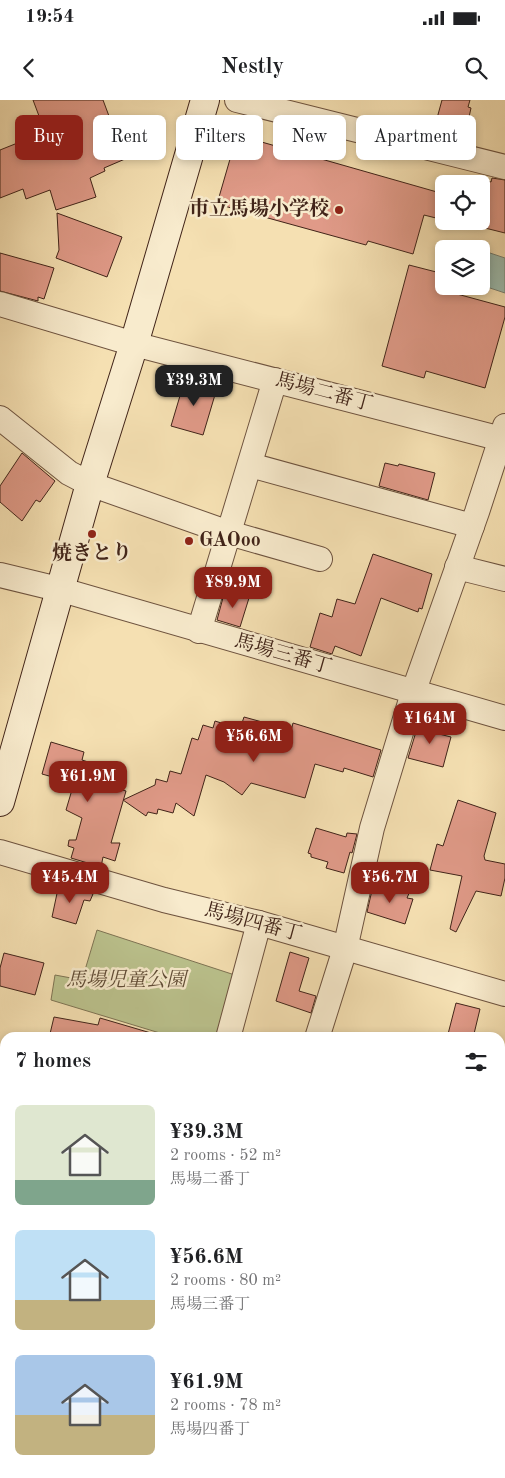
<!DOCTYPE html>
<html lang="en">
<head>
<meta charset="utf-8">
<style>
	:root { --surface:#fff; --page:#f2f2f2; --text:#202124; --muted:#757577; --accent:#8f2418 }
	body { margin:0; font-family:"Old Standard TT","Noto Serif JP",serif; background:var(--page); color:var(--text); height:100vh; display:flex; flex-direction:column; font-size:19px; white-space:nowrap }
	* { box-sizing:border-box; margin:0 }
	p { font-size:16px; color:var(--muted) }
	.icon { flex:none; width:28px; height:28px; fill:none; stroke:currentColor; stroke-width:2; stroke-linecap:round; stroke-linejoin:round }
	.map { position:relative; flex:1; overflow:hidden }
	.drawer { position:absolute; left:0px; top:932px; width:505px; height:446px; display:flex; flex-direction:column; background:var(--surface); border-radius:15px 15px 0 0; box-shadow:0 2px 8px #0003 }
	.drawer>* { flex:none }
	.guide { position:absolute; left:15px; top:15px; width:475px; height:45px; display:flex; gap:10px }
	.fabs { position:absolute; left:435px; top:75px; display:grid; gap:10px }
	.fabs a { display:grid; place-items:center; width:55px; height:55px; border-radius:8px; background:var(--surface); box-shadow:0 2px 8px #0003; font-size:25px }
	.price { position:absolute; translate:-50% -42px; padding:0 11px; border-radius:10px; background:var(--accent); color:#fff; font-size:16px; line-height:32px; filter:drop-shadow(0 1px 2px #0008) }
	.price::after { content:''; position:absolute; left:50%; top:30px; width:15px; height:11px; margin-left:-8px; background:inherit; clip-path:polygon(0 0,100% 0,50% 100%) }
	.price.current { background:#222; color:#fff }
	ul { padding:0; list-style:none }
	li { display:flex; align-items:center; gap:15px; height:125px; padding:0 15px }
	li span { display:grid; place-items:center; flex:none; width:140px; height:100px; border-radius:8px; color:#555 }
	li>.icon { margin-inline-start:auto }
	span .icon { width:60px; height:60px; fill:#fffc; stroke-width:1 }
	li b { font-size:21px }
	h2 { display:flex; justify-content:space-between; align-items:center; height:60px; padding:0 15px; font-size:21px }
	.chip { padding:0 18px; border-radius:8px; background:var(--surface); box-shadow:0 2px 8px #0003; font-size:18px; line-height:45px }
	.chip.current { background:var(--accent); color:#fff }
	.status { display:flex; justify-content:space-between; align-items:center; height:35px; padding:0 25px; background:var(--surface); direction:ltr }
	.status svg { height:14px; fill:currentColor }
	header { display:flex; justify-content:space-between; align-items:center; height:65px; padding:0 15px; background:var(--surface); font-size:22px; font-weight:600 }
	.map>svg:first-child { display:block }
</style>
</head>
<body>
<div class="status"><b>19:54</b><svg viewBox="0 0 49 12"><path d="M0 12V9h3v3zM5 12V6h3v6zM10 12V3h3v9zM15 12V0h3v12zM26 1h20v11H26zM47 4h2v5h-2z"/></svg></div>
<header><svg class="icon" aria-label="back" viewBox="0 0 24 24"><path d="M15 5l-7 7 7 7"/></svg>Nestly<svg class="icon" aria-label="search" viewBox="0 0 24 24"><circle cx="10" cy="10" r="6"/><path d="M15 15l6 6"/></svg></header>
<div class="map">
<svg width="505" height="1378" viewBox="0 0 505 1378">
	<rect width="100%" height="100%" fill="#f5e0b2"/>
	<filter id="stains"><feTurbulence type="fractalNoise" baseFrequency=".004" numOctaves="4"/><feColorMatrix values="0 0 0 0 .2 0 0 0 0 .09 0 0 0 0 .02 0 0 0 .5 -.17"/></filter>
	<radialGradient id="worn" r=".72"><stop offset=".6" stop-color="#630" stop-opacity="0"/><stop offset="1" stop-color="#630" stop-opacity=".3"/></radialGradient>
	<!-- green -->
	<polygon fill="#bbc28d" stroke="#7e7353" points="97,830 244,878 228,937 173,937 51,900 55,875 82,880"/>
	<!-- water -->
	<polygon fill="#9cbdb0" stroke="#788074" points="481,150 505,158 505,193 481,185"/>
	<!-- building -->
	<g fill="#e09a88" stroke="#412419">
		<polygon points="33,0 103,0 125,59 104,68 105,71 90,78 96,97 56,110 50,90 26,99 23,89 0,98 0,50 45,32"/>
		<polygon points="442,0 470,0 468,7 471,8 464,40 433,33"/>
		<polygon points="237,35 444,94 444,120 424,115 413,154 368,141 366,145 217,104"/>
		<polygon points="492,78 505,80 505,133 481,127 481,79 491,82"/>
		<polygon points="57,113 122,137 107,177 56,158 59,150"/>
		<polygon points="0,153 54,168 44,199 38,197 38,201 0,191"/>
		<polygon points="409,165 444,174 444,186 459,186 457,194 505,207 505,217 485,288 426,271 424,278 382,266"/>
		<polygon points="185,279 217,288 203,335 171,326"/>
		<polygon points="22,353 55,381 40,402 36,400 22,421 0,402 0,386"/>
		<polygon points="385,363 398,366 399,364 435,373 428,400 379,386"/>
		<polygon points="373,454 432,474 422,509 419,508 418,512 381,498 361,556 335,546 332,554 310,547 320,513 332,517 337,499 355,504"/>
		<polygon points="231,493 249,498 240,527 217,520 224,494 230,496"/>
		<polygon points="244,617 273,625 273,623 291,631 293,623 381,650 373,677 344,668 343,672 315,664 305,698 251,683 242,695 224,682 206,675 194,716 176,703 173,713 158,709 157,714 148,712 146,716 123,700 155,685 156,679 167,682 170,671 181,674 192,638 198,640 203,625 213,628 215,621 240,629"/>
		<polygon points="419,622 441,627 439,634 451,637 443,667 408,658"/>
		<polygon points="51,642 84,652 82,660 113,670 108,686 126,691 111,743 120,743 115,761 103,757 101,767 71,758 74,748 68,746 69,740 76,740 82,718 66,710 74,683 42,674"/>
		<polygon points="458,700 496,713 484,756 485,760 505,764 505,778 501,796 476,791 456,832 450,829 462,776 430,770 437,744 443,746"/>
		<polygon points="316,728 346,737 347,733 357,734 352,753 350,752 344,773 326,768 328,762 311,757 311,754 308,753"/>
		<polygon points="59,784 93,794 90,801 84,800 76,824 52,817"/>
		<polygon points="373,786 392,792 393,786 410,791 407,798 413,799 405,824 367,812"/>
		<polygon points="290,852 309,858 299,891 316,896 311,913 276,901"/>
		<polygon points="4,853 44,863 35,895 0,886 0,868"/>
		<polygon points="456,903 480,909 473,938 447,938"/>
		<polygon points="54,917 98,925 100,918 151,933 150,938 49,938"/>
	</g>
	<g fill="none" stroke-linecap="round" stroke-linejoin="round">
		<!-- lane casing -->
		<g stroke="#6e533f" stroke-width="14">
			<polyline id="lane" points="63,1374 64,1378"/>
		</g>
		<!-- street casing -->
		<g stroke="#6e533f" stroke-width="26">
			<g id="street">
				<polyline points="237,0 505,67"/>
				<polyline points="0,204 134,244 505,340"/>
				<polyline points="0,318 69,373 90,384 229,433 320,459"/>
				<polyline points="250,365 472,426"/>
				<polyline points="457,467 505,479"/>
				<polyline points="0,475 62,490 505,618"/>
				<polyline points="199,531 275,280"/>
				<polyline points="0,752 164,800 259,823 505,894"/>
				<polyline points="228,938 259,823"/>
				<polyline points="317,938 345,849 372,728 413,593 477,412 505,326"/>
				<polyline points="0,988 5,989"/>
				<polyline points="500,1119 505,1120"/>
				<polyline points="0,1180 5,1181"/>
				<polyline points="500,1284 505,1280"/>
				<polyline points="355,1378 362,1374"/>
			</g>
		</g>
		<!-- secondary casing -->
		<g stroke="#412419" stroke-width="30">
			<g id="secondary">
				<polyline points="0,702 90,384 134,244 205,0"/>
				<polyline points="0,1304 5,1305"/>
				<polyline points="326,1374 346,1378"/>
			</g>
		</g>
		<!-- lane -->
		<use href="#lane" stroke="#f8ebcd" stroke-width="11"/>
		<!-- street -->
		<use href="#street" stroke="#f8ebcd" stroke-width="24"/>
		<!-- secondary -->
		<use href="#secondary" stroke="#f8ebcd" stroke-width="28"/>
	</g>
	<!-- markers -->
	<g fill="#8f2418" stroke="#f8ebcd" stroke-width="2">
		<circle cx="339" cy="110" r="5"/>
		<circle cx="92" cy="434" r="5"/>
		<circle cx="189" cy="441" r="5"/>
	</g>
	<g text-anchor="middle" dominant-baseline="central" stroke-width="5" stroke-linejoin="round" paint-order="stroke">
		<!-- poi labels -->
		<g font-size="20" font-weight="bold" fill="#412419" stroke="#f8ebcd" text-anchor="end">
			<text x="329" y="110">市立馬場小学校</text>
			<text x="199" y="441" text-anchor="start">GAOoo</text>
			<text x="92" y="454" text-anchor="middle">焼きとり</text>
		</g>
		<!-- street labels -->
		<g font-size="20" fill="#412419" stroke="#f8ebcd">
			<text transform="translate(324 293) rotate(15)">馬場二番丁</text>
			<text transform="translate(283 555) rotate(16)">馬場三番丁</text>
			<text transform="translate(253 823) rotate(15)">馬場四番丁</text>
		</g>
		<!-- park labels -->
		<g font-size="20" font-style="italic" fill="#604c36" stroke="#f8ebcd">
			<text x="126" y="881">馬場児童公園</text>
		</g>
	</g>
	<rect width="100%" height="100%" filter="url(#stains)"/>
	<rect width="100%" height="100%" fill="url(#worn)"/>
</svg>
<div class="fabs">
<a><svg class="icon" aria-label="locate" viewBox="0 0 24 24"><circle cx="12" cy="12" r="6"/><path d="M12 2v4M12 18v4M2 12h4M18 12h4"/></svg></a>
<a><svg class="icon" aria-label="layers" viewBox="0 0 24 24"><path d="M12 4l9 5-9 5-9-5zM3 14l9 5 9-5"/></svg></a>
</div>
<b class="price current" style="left:194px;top:307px">¥39.3M</b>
<b class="price" style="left:233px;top:509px">¥89.9M</b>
<b class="price" style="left:430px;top:645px">¥164M</b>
<b class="price" style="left:254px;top:663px">¥56.6M</b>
<b class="price" style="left:88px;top:703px">¥61.9M</b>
<b class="price" style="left:70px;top:804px">¥45.4M</b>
<b class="price" style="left:390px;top:804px">¥56.7M</b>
<div class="guide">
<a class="chip current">Buy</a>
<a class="chip">Rent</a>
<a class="chip">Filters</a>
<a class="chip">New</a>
<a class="chip">Apartment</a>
</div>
<section class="drawer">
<h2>7 homes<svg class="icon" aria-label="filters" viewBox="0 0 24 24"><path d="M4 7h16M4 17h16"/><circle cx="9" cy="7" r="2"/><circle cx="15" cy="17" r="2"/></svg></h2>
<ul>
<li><span style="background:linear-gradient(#dfe7d0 75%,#7fa58c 0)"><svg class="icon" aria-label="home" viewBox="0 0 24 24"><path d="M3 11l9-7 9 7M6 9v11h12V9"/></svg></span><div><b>¥39.3M</b><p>2 rooms · 52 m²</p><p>馬場二番丁</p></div></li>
<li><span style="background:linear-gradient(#bfe0f5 70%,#c2b280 0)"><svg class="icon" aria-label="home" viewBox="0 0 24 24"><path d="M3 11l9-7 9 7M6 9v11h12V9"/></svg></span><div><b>¥56.6M</b><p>2 rooms · 80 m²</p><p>馬場三番丁</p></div></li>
<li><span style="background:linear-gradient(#a9c7e8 60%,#c2b280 0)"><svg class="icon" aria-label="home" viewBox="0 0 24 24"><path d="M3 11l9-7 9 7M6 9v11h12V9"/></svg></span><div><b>¥61.9M</b><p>2 rooms · 78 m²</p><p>馬場四番丁</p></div></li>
</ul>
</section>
</div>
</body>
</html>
